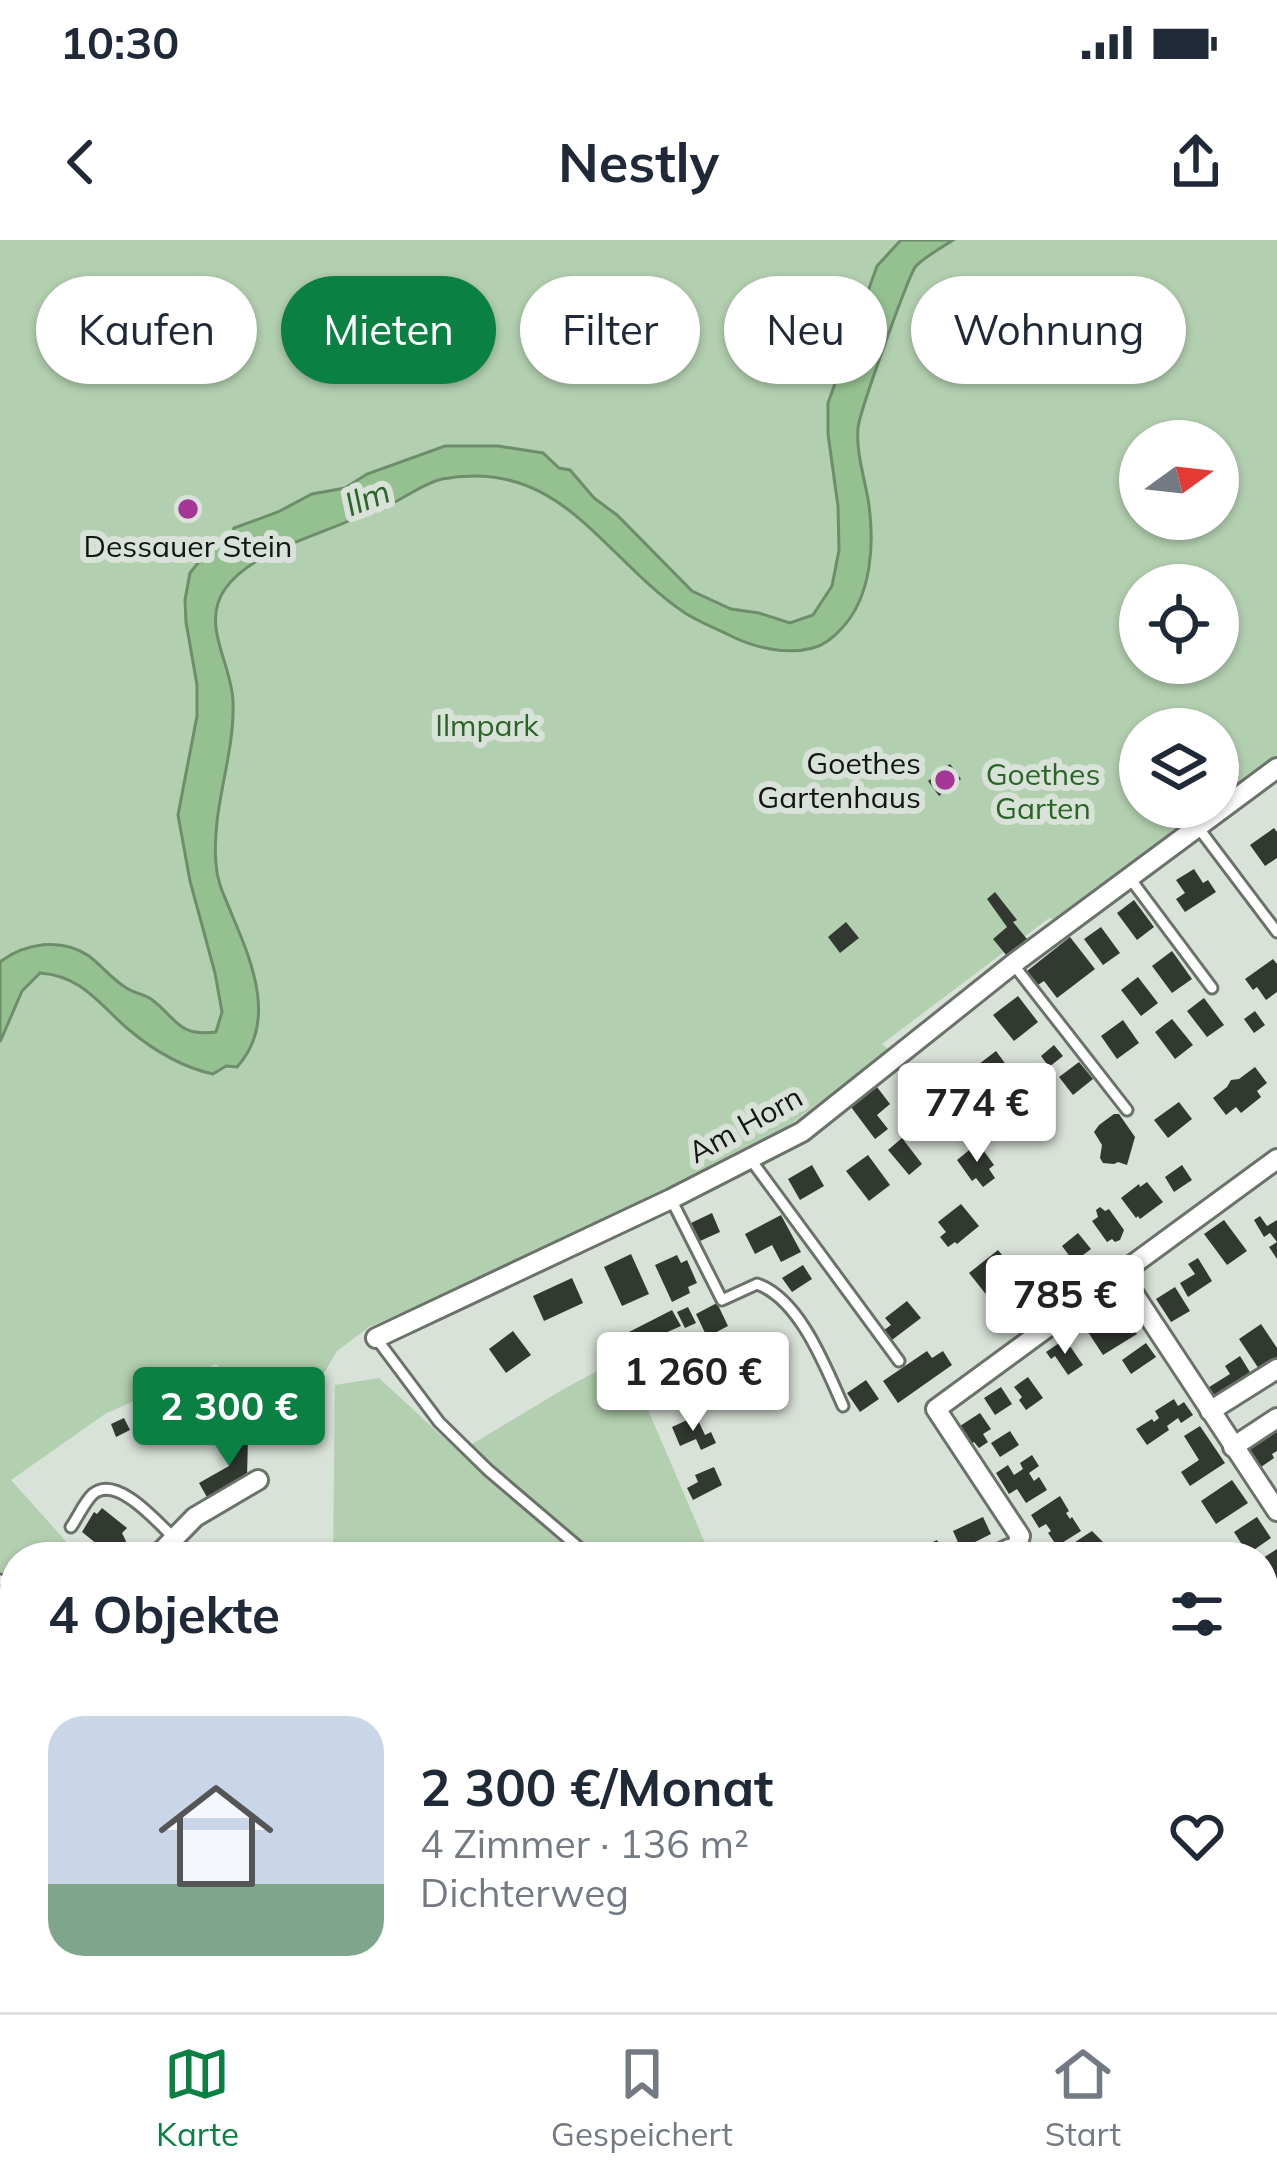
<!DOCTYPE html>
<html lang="de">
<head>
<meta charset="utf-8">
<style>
	:root { --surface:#fff; --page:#f6f6f7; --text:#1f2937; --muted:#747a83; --line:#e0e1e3; --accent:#0b8043 }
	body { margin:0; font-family:Mulish,sans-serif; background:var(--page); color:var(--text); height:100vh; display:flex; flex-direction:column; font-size:45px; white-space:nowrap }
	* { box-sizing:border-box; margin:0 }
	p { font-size:39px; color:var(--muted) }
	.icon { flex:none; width:66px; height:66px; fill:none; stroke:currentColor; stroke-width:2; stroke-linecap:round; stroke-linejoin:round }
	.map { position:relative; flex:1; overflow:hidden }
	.details { position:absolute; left:0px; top:1302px; width:1278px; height:471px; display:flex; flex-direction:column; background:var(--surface); border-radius:48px 48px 0 0; box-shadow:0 3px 9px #0004 }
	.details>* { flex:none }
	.top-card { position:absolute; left:36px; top:36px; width:1206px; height:108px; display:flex; gap:24px }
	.needle { width:78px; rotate:75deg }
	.buttons { position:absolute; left:1119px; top:180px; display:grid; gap:24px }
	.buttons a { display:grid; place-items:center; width:120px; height:120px; border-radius:50%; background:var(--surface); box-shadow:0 3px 9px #0004; font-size:60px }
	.price { position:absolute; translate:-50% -102px; padding:0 27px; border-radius:12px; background:#fff; color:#222; font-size:39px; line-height:78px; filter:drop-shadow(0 3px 6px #0008) }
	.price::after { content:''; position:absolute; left:50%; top:72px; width:36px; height:27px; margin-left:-18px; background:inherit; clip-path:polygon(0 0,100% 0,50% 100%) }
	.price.current { background:var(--accent); color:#fff }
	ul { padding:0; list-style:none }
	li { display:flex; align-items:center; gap:36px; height:300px; padding:0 48px }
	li+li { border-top:3px solid var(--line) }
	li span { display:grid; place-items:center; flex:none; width:336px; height:240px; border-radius:36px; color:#555 }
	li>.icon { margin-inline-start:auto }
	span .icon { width:144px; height:144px; fill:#fffc; stroke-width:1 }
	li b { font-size:51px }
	h2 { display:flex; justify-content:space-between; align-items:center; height:144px; padding:0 48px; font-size:51px }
	.pill { padding:0 42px; border-radius:54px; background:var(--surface); box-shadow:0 3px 9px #0004; font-size:42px; line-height:108px }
	.pill.current { background:var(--accent); color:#fff }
	.status { display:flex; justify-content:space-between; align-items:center; height:84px; padding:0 60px; background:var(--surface); direction:ltr }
	.status svg { height:33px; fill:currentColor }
	header { display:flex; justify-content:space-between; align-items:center; height:156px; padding:0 48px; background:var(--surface); font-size:54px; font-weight:700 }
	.menu { display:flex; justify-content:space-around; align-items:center; height:168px; border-top:3px solid var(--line); background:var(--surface); font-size:33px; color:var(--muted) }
	.menu a { display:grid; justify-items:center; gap:6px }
	.menu .current { color:var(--accent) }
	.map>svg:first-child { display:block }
</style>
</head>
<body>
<div class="status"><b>10:30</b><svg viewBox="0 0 49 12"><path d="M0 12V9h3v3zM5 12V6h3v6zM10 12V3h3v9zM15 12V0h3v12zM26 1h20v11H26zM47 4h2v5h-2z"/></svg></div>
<header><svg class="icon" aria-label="back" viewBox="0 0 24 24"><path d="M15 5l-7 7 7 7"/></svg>Nestly<svg class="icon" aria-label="share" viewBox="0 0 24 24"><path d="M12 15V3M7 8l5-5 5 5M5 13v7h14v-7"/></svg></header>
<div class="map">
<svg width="1277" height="1772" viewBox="0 0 1277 1772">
	<rect width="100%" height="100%" fill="#d9e2d8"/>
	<!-- green -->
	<g fill="#b2cfaf" fill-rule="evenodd">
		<path d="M0,0H1277V516L1218,558V489H1140V567H1206L1054,679L1049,678L882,804L889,810L780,892L509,1026L369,1087L337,1111L286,1197L216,1124L105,1174L11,1240L80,1317H15V1496L0,1528ZM1140,201H1218V279H1140ZM1140,345H1218V423H1140Z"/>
		<polygon points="625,1116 711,1317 616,1317 613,1314 610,1317 333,1317 335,1145 379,1138 459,1212 562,1150"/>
		<polygon points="282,1758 432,1758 427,1772 281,1772"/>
		<polygon points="741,1758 896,1758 869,1772 746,1772"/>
	</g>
	<!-- water -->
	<path fill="#95c191" stroke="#6e8d6b" stroke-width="3" d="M901,0H953C941,8 926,16 916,26C909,34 859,173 858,188C856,212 864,236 868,259C875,302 872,356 842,388C834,397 825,405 813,408C787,415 756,408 733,397C717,389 699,382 685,373C601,316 561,217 442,239C425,243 409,255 393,263C379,269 365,275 351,280C313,297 250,313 225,349C200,385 232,423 233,462C235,516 211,569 216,624C217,643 225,657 232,675C253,724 277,783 237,827L226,826L213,834C181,827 153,810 128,789C98,763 82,736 40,733L22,751L0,802V722C25,703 61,697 89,716C102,726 112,739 125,747C133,753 144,754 151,759C177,778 177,797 216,792L222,772L215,733L190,641L178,575L197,476V445L186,382L185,360L190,333L213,304L230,299L234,288L278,272L312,254L345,248L367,234L445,206H498L543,213L559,228L570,230L594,258L617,275L692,351L731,369L759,373L790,383L813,375L832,346L839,310L838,266L828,194V163L877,26Z"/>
	<!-- building -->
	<g fill="#323931">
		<polygon points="950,524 961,539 939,556 928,541"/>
		<polygon points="1274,588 1277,592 1277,618 1265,626 1250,605"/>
		<polygon points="1194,629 1203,643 1208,640 1216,652 1185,672 1176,659 1185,653 1176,640"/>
		<polygon points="995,652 1017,680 1013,682 1027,699 1007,716 993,699 1007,687 987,659"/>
		<polygon points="1134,660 1154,687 1137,700 1117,673"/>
		<polygon points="846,682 859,698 840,713 828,697"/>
		<polygon points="1101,687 1120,713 1103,725 1084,699"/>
		<polygon points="1070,697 1095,729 1057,758 1044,741 1038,745 1027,731"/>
		<polygon points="1172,711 1192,739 1172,753 1152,726"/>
		<polygon points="1273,719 1277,724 1277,752 1266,760 1257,747 1253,750 1245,739"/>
		<polygon points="1138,737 1158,763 1141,776 1121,750"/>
		<polygon points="1018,756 1038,782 1014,801 993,775"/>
		<polygon points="1204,758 1224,785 1207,797 1187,771"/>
		<polygon points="1255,771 1265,785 1254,793 1244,779"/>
		<polygon points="1172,779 1193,805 1175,819 1155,792"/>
		<polygon points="1123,780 1139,803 1117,819 1101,796"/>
		<polygon points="1054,805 1063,816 1049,827 1041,816"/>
		<polygon points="996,811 1013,834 983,857 966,834"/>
		<polygon points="1079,822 1093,839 1073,855 1059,837"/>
		<polygon points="1255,827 1267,843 1257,851 1261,857 1241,873 1236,867 1226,875 1213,858 1227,847 1231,840 1239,839"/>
		<polygon points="920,829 935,850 925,858 932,867 921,875 899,844"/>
		<polygon points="877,847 890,864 877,875 888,889 875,899 851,867"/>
		<polygon points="1179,862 1192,879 1168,898 1154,880"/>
		<polygon points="1114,874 1119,874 1135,897 1127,925 1118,922 1114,924 1103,923 1100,918 1102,905 1094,892 1099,885"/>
		<polygon points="902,898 922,924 909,935 888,910"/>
		<polygon points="978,903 994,925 989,929 995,938 983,947 976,938 972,941 957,920"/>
		<polygon points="868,915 890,945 869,961 846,931"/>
		<polygon points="812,925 824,946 800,960 788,939"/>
		<polygon points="1182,925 1192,940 1174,952 1165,937"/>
		<polygon points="1147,942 1163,962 1140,979 1138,976 1136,978 1121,958 1139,944 1140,947"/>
		<polygon points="961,964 979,986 957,1004 955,1002 948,1007 940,997 946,992 938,982"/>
		<polygon points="1100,967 1105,971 1109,969 1124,990 1120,1000 1115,1002 1112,999 1107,1002 1092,981 1098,977 1096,970"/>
		<polygon points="712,973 720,992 700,1001 691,983"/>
		<polygon points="781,975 801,1012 781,1022 772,1005 755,1014 745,994"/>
		<polygon points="1260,976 1267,986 1277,980 1277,1019 1269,1007 1277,1002 1270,993 1264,997 1254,980"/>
		<polygon points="1224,980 1247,1011 1227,1025 1204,994"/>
		<polygon points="1078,993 1091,1009 1074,1022 1062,1006"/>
		<polygon points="998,1010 1018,1035 989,1058 969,1033"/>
		<polygon points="631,1014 649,1054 622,1066 604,1027"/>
		<polygon points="677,1015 681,1023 687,1020 697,1043 688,1047 690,1053 672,1062 655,1025"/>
		<polygon points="1198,1018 1212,1041 1188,1057 1180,1043 1195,1034 1188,1024"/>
		<polygon points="803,1025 812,1039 792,1052 782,1038"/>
		<polygon points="572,1038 583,1063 544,1081 533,1056"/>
		<polygon points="1175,1047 1190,1071 1171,1082 1156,1059"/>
		<polygon points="907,1061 921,1078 888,1103 880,1093 891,1085 885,1078"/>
		<polygon points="717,1063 728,1086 707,1097 696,1074"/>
		<polygon points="688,1067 696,1083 685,1088 677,1072"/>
		<polygon points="672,1070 681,1086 636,1106 629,1092"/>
		<polygon points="1122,1070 1137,1094 1103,1115 1088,1092"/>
		<polygon points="1261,1084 1277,1108 1277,1122 1261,1132 1239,1099"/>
		<polygon points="513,1091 531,1115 506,1133 489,1109"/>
		<polygon points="728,1092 741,1118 724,1127 711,1101"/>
		<polygon points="1065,1099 1083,1125 1068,1135 1055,1116 1051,1119 1046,1112"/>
		<polygon points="1146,1103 1156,1117 1131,1134 1122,1120"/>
		<polygon points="927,1111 932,1118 943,1111 952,1125 898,1163 883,1141"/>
		<polygon points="1240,1116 1253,1137 1215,1162 1206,1149 1230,1134 1225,1126"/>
		<polygon points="219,1133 222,1151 208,1154 205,1135"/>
		<polygon points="1028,1137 1043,1158 1026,1170 1019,1160 1022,1157 1014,1147"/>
		<polygon points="866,1140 879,1159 860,1172 847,1153"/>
		<polygon points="1001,1147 1012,1164 995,1175 984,1158"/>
		<polygon points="1174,1159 1178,1166 1184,1162 1193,1175 1181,1183 1178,1178 1167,1186 1169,1190 1147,1205 1136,1189 1152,1179 1154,1182 1159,1178 1155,1171"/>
		<polygon points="980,1173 991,1189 983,1194 988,1202 979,1208 974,1202 971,1204 960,1186"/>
		<polygon points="696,1176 705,1195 711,1192 716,1203 701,1210 696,1199 680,1206 672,1187"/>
		<polygon points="124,1178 130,1190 116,1197 111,1184"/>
		<polygon points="1200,1186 1225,1223 1190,1246 1181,1232 1199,1220 1184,1196"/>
		<polygon points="1273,1187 1277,1193 1277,1211 1272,1214 1274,1218 1258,1229 1244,1207"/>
		<polygon points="1010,1191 1019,1205 1000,1217 991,1203"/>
		<polygon points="230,1198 248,1198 247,1237 208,1259 199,1243 229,1226"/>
		<polygon points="1032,1215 1039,1226 1029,1233 1034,1241 1039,1237 1047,1250 1026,1263 1017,1249 1009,1254 996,1233 1008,1225 1014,1235 1023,1229 1020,1223"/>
		<polygon points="714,1227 722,1245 693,1260 687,1248 698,1242 695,1235"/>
		<polygon points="1232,1240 1248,1263 1216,1284 1201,1261"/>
		<polygon points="1060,1256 1069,1271 1066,1273 1070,1279 1072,1277 1081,1291 1057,1306 1048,1293 1051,1291 1046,1284 1039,1288 1031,1275"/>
		<polygon points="102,1268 127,1288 122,1293 126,1301 122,1307 117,1309 113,1305 107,1312 82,1292 94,1272 97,1274"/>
		<polygon points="983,1277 991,1294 961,1309 953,1291"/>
		<polygon points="1257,1277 1271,1298 1248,1314 1234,1292"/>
		<polygon points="1092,1291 1105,1304 1086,1317 1073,1317 1066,1308"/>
		<polygon points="937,1300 945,1317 902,1317"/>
		<polygon points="1277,1309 1277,1337 1273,1340 1263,1324 1263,1318"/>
		<polygon points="1277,1530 1277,1555 1273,1557 1264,1537"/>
		<polygon points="4,1694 15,1707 15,1742 0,1724 0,1697"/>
		<polygon points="29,1758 58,1758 75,1772 41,1772"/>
		<polygon points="102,1758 153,1758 137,1772 114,1772"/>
		<polygon points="598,1758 629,1758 634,1772 564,1772"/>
		<polygon points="984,1758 1015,1758 1020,1770 984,1772 979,1760"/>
	</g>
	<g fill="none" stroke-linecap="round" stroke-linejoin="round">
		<!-- lane casing -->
		<g stroke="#6a726a" stroke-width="15">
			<g id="lane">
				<polyline points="1197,586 1277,692"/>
				<polyline points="1129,637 1212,748"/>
				<polyline points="1013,724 1127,870"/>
				<polyline points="751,920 899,1121"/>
				<path d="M671,959L722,1060L757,1044C800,1059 826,1128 843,1166"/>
				<polyline points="376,1098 439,1182 488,1230 590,1317"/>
				<path d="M71,1287C78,1277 85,1261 93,1254C117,1234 158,1283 174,1298"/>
				<polyline points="0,1340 15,1343"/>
			</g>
		</g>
		<!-- street casing -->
		<g stroke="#6a726a" stroke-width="24">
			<g id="street">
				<polyline points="1120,1033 1277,1271"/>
				<polyline points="376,1098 671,959 802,892 1013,724 1277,528"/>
				<polyline points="1210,1171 1277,1129"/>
				<polyline points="1233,1207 1277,1178"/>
				<polyline points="1016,1309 1020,1296 936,1169 1277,919"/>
				<polyline points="156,1317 195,1277 258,1240"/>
				<polyline points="993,1317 1009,1309 1016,1309 1019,1317"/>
				<polyline points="1263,1409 1277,1402"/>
				<polyline points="0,1555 15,1526"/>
				<polyline points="1263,1595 1277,1589"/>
				<polyline points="3,1670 15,1684"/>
				<polyline points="78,1758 90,1772"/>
				<polyline points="730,1758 735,1772"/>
				<polyline points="907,1772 935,1758"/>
			</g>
		</g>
		<!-- lane -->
		<use href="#lane" stroke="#fff" stroke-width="9"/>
		<!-- street -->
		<use href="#street" stroke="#fff" stroke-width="18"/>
		<!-- rail -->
		<g stroke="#2e322e" stroke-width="4.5" stroke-dasharray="6 12" stroke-linecap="butt">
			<polyline points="1263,1722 1277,1717"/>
			<polyline points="1131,1772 1166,1758"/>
			<polyline points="1157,1772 1192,1758"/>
		</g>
	</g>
	<!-- markers -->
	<g fill="#a33696" stroke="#d9e2d8" stroke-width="4.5">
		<circle cx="188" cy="269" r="12"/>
		<circle cx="945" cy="540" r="12"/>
	</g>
	<g text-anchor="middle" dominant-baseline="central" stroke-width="12" stroke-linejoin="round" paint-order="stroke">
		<!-- poi labels -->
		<g font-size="30" fill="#121512" stroke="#d9e2d8">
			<text x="188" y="306">Dessauer Stein</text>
			<text x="921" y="523" text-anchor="end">Goethes<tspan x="921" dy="34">Gartenhaus</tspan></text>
		</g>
		<!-- park labels -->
		<g font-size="30" fill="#2a6527" stroke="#d9e2d8">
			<text x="487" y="485">Ilmpark</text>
			<text x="1043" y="534">Goethes<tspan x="1043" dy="34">Garten</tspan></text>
		</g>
		<!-- street labels -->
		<g font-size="30" fill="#121512" stroke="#d9e2d8">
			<text transform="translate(745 884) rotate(-29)">Am Horn</text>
		</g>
		<!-- water labels -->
		<g font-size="33" font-style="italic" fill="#2b6628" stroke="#d9e2d8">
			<text transform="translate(367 257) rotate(-21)">Ilm</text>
		</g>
	</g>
</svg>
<div class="buttons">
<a><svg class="needle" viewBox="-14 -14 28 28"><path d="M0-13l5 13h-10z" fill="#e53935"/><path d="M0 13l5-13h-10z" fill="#747a83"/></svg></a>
<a><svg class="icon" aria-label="locate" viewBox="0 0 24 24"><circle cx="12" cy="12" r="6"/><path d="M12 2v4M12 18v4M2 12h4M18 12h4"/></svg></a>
<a><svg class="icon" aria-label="layers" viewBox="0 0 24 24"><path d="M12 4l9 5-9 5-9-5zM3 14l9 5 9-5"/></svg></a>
</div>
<b class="price" style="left:977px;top:925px">774 €</b>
<b class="price" style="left:1065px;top:1117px">785 €</b>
<b class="price" style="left:693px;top:1194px">1 260 €</b>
<b class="price current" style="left:229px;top:1229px">2 300 €</b>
<div class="top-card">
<a class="pill">Kaufen</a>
<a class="pill current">Mieten</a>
<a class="pill">Filter</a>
<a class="pill">Neu</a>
<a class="pill">Wohnung</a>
</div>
<section class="details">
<h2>4 Objekte<svg class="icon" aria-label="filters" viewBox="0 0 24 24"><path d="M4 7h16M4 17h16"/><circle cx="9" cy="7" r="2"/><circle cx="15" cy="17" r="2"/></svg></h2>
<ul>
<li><span style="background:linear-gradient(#c9d6e8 70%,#7fa58c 0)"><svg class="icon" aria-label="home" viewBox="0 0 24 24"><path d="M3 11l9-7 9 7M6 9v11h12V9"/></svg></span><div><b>2 300 €/Monat</b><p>4 Zimmer · 136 m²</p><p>Dichterweg</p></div><svg class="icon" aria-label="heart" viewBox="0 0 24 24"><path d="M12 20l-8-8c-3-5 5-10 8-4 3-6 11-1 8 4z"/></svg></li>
</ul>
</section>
</div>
<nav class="menu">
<a class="current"><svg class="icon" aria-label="map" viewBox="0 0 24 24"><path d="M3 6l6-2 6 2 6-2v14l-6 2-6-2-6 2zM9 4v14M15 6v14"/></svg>Karte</a>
<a><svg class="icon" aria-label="saved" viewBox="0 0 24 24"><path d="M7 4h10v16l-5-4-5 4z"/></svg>Gespeichert</a>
<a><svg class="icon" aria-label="home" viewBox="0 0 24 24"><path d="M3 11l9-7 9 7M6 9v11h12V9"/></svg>Start</a>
</nav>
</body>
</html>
